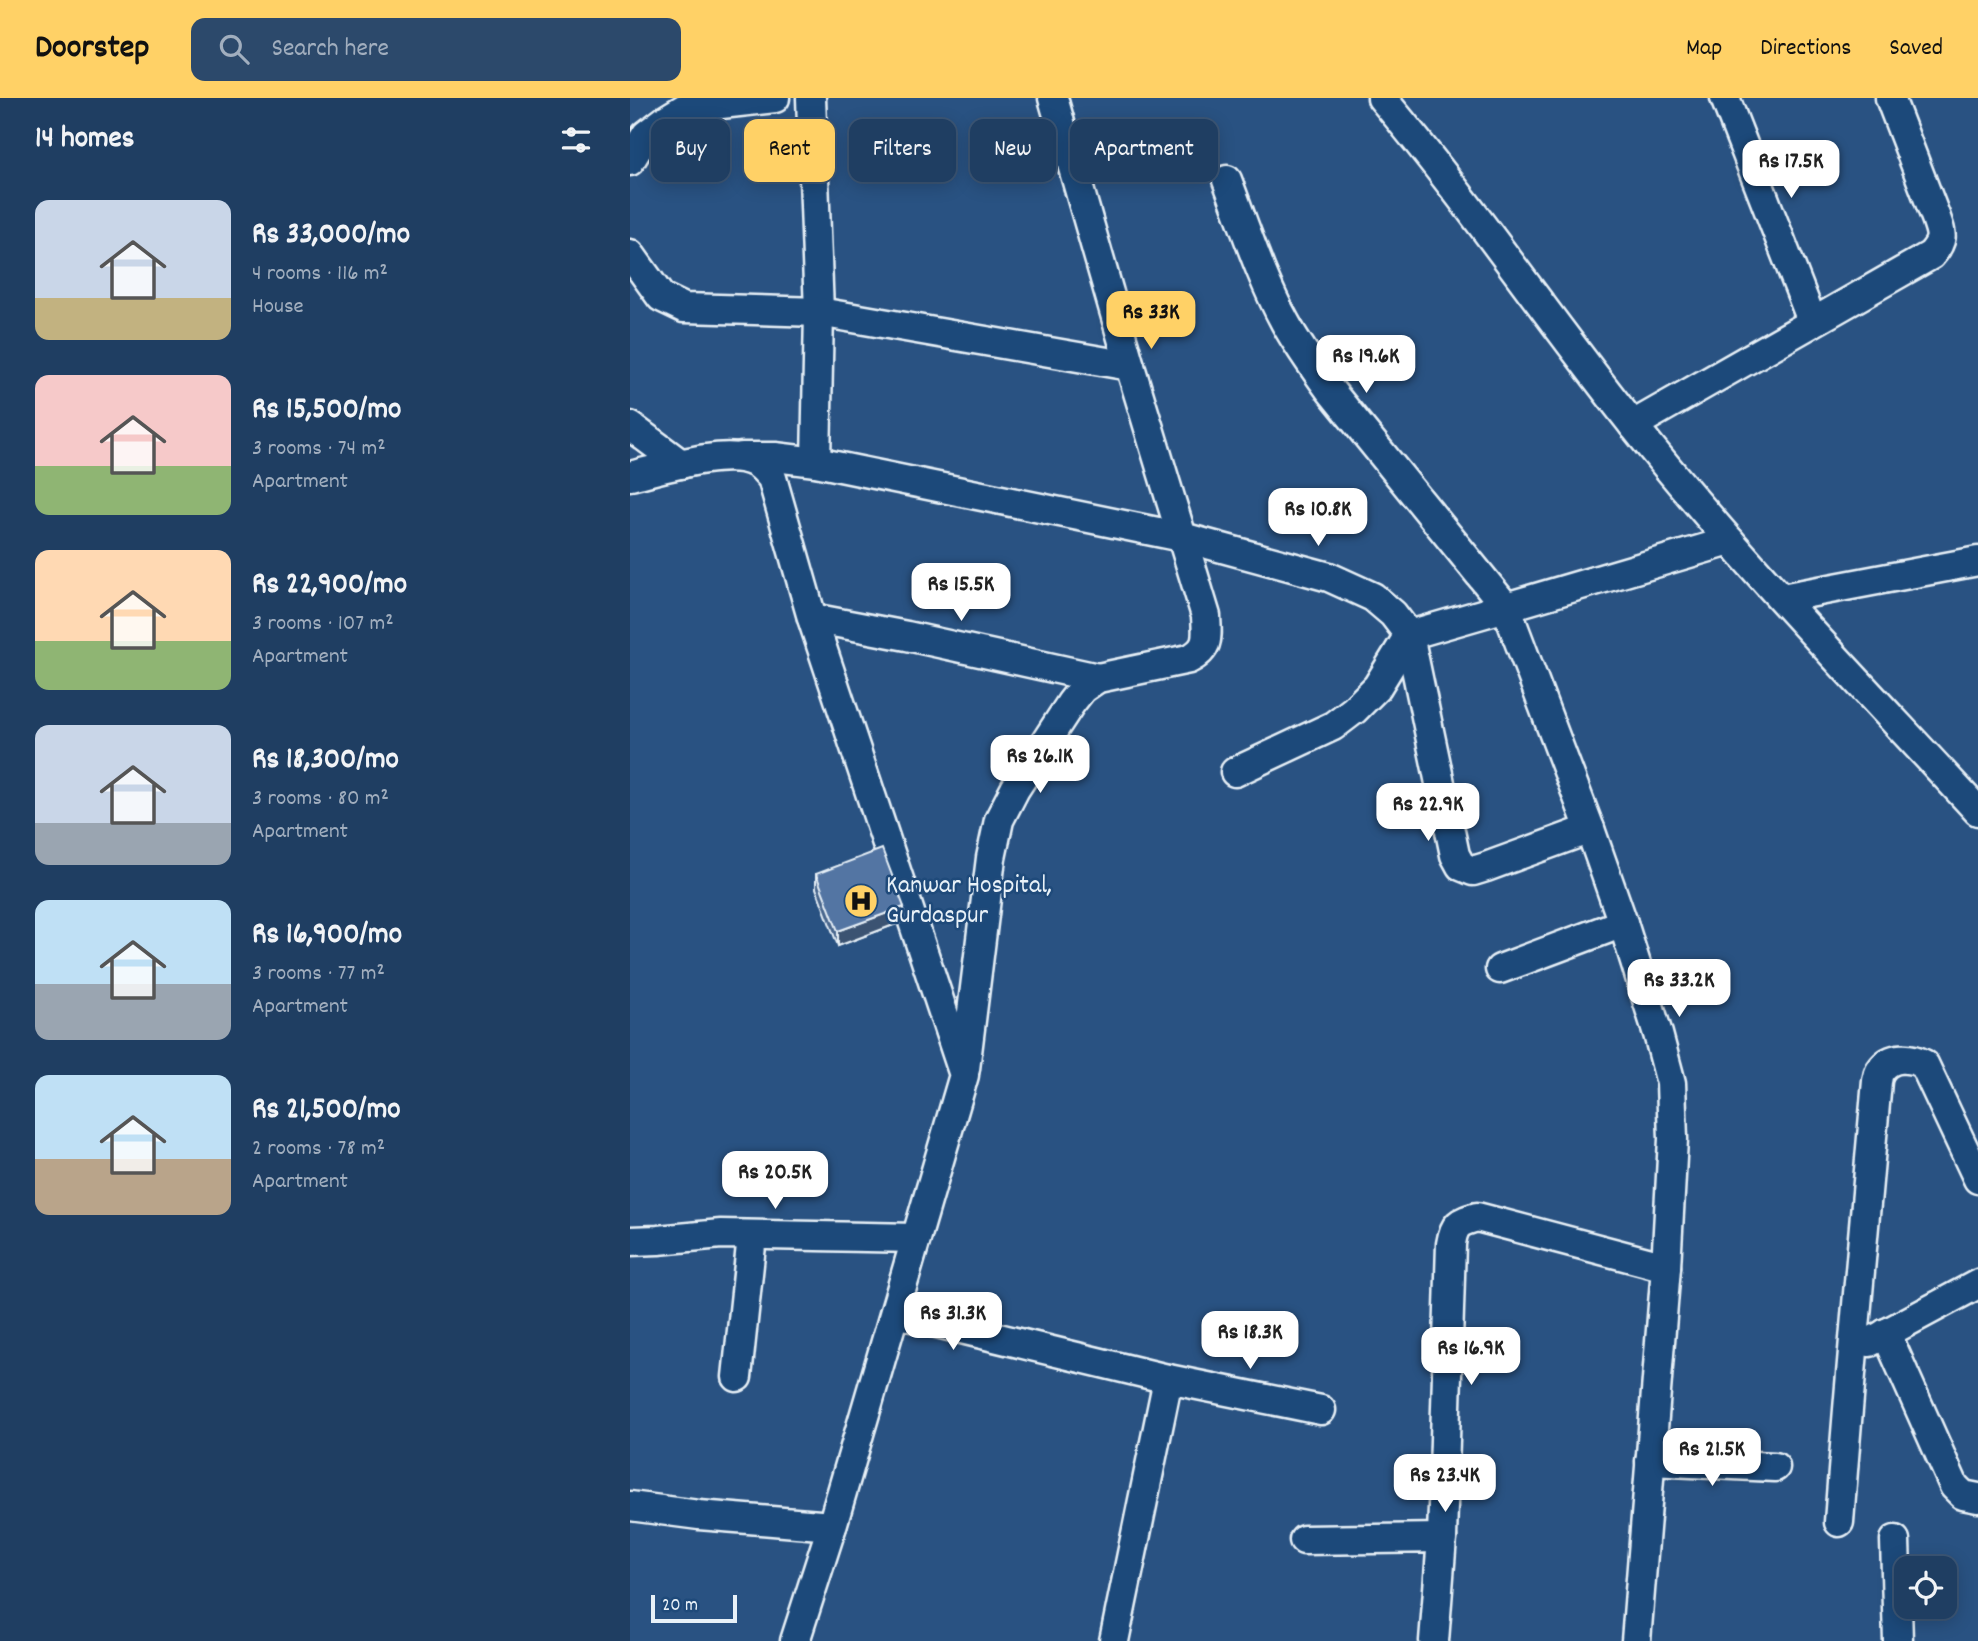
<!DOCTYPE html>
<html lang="en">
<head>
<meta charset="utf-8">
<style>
	:root { --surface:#1f3e62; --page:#2c496b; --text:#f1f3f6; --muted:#a1aebe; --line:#3c5777; --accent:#ffd166 }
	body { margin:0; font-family:Dekko,sans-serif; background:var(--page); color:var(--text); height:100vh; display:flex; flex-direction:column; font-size:26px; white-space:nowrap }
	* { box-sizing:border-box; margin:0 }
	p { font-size:23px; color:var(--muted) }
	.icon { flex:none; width:38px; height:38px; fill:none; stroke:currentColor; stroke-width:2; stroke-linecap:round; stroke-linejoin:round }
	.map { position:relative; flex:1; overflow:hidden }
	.side { display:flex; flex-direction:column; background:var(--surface); width:630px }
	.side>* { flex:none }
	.banner { position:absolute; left:21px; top:21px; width:665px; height:63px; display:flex; gap:14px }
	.tools { position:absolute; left:1264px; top:1458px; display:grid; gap:14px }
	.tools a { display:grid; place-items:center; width:63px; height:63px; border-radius:14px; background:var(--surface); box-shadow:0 4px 18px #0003,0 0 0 2px var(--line); font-size:35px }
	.scale { position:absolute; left:21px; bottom:18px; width:86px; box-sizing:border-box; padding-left:7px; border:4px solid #e8f1f8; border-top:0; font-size:19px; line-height:24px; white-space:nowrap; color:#e8f1f8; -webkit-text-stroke:5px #1f4a7a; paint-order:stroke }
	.price { position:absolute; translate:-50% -60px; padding:0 16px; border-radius:14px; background:#fff; color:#222; font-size:23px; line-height:46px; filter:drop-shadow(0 2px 4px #0008) }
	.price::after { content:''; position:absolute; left:50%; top:42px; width:21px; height:16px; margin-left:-10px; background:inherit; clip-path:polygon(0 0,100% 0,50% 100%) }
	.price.on { background:var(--accent); color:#111 }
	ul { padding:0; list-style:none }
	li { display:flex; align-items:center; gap:21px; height:175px; padding:0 35px }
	li span { display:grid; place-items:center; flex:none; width:196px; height:140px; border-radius:14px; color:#555 }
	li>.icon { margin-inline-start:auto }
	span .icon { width:84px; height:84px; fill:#fffc; stroke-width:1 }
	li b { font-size:30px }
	h2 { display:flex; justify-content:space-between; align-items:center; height:84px; padding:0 35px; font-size:30px }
	.pill { padding:0 24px; border-radius:14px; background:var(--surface); box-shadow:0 4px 18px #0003,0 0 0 2px var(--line); font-size:24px; line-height:63px }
	.pill.on { background:var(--accent); color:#111 }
	header { display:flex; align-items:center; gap:42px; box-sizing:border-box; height:98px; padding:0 35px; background:var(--accent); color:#111 }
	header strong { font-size:33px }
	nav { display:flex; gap:38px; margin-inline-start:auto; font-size:24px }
	.search { width:490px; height:63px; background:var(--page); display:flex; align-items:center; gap:18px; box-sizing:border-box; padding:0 24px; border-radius:14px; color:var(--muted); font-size:26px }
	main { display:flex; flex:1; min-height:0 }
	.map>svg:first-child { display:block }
</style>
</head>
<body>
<header>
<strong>Doorstep</strong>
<div class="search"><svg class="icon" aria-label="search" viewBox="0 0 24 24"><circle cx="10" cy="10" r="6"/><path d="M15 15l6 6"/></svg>Search here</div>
<nav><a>Map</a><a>Directions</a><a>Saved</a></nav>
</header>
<main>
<section class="side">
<h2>14 homes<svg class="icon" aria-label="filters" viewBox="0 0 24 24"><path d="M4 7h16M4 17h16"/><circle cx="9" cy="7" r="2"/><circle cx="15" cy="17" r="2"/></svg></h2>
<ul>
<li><span style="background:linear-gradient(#c9d6e8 70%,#c2b280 0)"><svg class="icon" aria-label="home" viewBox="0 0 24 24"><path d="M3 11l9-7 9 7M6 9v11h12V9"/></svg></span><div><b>Rs 33,000/mo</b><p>4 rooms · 116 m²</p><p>House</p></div></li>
<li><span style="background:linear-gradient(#f6c9c9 65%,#8fb573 0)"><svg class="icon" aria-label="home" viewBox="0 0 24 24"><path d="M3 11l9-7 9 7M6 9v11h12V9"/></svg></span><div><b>Rs 15,500/mo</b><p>3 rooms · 74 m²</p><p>Apartment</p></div></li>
<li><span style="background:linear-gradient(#ffd9b3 65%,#8fb573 0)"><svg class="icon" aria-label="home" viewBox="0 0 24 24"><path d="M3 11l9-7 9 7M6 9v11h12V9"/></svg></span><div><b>Rs 22,900/mo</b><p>3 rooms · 107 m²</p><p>Apartment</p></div></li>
<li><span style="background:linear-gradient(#c9d6e8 70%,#9aa5b1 0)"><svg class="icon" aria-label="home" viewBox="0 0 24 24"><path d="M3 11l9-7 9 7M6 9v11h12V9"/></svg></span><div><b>Rs 18,300/mo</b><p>3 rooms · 80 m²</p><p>Apartment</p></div></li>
<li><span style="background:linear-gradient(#bfe0f5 60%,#9aa5b1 0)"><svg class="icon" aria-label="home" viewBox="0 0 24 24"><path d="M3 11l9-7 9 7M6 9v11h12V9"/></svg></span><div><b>Rs 16,900/mo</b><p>3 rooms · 77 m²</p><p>Apartment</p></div></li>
<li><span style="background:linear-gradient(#bfe0f5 60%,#b9a48a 0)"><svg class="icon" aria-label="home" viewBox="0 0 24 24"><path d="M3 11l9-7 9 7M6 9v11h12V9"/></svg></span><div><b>Rs 21,500/mo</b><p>2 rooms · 78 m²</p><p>Apartment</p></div></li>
</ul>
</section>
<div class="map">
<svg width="1348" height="1543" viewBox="0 0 1348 1543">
	<rect width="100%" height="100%" fill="#295282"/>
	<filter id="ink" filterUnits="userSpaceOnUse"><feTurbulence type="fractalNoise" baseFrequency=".0143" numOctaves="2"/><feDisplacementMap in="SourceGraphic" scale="14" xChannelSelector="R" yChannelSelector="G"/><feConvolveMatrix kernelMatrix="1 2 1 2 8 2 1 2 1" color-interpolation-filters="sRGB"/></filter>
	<g filter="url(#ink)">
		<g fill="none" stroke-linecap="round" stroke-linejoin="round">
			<!-- minor casing -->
			<g stroke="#e8f1f8" stroke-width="33">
				<g id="minor">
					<polyline points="181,0 189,214 186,364"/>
					<path d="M752,0C840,105 917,219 1003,327C1110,462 1231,586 1348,713"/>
					<polyline points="1095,0 1182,223"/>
					<polyline points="0,63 16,37 37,21 55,10 145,0"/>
					<path d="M597,82C615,129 631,180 655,224C668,248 684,270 700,292L876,509L779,537L747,589L724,612L703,628L605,674"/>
					<polyline points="0,156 31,199 54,210 189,214 500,268"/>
					<path d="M1003,327L1301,157C1314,142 1312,137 1306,120L1260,0"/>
					<polyline points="0,328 51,366"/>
					<polyline points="112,359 145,359 186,364 552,439 699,479 743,499 763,516 779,537 825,757 831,768 843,773 856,769 960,731"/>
					<path d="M0,378C30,371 99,349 126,365C132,368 138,376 142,380L182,520L334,977L202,1428L165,1543"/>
					<polyline points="1152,500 1348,463"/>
					<polyline points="182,520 277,538 468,580"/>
					<polyline points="870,871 993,825"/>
					<path d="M335,971L361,760L369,722L385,691L441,605L452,591L468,580L559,561C580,550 577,539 576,518L500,268L423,0"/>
					<polyline points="0,1143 28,1142 91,1136 286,1140"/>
					<polyline points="265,1215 538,1281 691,1312"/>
					<polyline points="1256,1235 1324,1388 1333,1397 1348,1400"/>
					<polyline points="1240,1244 1348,1186"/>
					<polyline points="107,1279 122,1138"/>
					<polyline points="1020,1363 1145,1369"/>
					<polyline points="0,1408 69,1417 202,1428"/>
					<path d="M1209,1424C1220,1277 1234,1130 1247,983C1248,980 1248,975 1251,972C1261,957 1281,959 1294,966L1348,1081"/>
					<path d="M812,1440L821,1146C824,1126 829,1124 847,1119L1036,1169"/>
					<polyline points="674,1442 812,1440 804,1543"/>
					<polyline points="1265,1442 1268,1543"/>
					<polyline points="484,1543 538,1281"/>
					<polyline points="1006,1543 1036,1169 1043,1041 1041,985 1028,936 993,825 960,731 876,509 1100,443"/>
				</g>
			</g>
			<!-- minor -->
			<use href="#minor" stroke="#1f4a7a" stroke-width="28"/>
		</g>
		<!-- wall -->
		<polygon fill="#47658c" stroke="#e8f1f8" stroke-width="2" points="186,776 274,823 208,848 186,790"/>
		<!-- shaded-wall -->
		<polygon fill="#3a5272" stroke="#e8f1f8" stroke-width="2" points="274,809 274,823 208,848 208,833"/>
		<!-- building -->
		<polygon fill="#5375a3" stroke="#e8f1f8" stroke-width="2" points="252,751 274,809 208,833 186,776"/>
	</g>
	<!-- icons -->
	<defs>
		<g id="hospital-disc" transform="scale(1.75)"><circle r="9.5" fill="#ffd166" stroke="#1f4a7a"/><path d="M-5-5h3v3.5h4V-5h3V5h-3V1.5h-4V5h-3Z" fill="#111"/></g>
	</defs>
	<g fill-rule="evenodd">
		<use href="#hospital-disc" x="231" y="803"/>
	</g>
	<g text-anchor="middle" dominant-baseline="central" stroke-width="5" stroke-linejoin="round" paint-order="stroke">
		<!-- poi labels -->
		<g font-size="26" fill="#e8f1f8" stroke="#1f4a7a" text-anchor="start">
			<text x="256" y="788">Kanwar Hospital,<tspan x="256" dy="30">Gurdaspur</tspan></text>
		</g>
	</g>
</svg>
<div class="tools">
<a><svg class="icon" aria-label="locate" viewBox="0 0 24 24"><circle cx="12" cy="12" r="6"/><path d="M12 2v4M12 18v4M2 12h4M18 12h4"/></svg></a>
</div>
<div class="scale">20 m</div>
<b class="price" style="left:1161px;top:102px">Rs 17.5K</b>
<b class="price on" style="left:521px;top:253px">Rs 33K</b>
<b class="price" style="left:736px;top:297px">Rs 19.6K</b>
<b class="price" style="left:688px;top:450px">Rs 10.8K</b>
<b class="price" style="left:331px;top:525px">Rs 15.5K</b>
<b class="price" style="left:410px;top:697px">Rs 26.1K</b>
<b class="price" style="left:798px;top:745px">Rs 22.9K</b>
<b class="price" style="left:1049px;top:921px">Rs 33.2K</b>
<b class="price" style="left:145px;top:1113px">Rs 20.5K</b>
<b class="price" style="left:323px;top:1254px">Rs 31.3K</b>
<b class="price" style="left:620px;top:1273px">Rs 18.3K</b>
<b class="price" style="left:841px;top:1289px">Rs 16.9K</b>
<b class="price" style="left:1082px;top:1390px">Rs 21.5K</b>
<b class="price" style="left:815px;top:1416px">Rs 23.4K</b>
<div class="banner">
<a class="pill">Buy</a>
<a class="pill on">Rent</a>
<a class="pill">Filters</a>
<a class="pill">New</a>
<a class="pill">Apartment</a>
</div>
</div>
</main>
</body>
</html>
